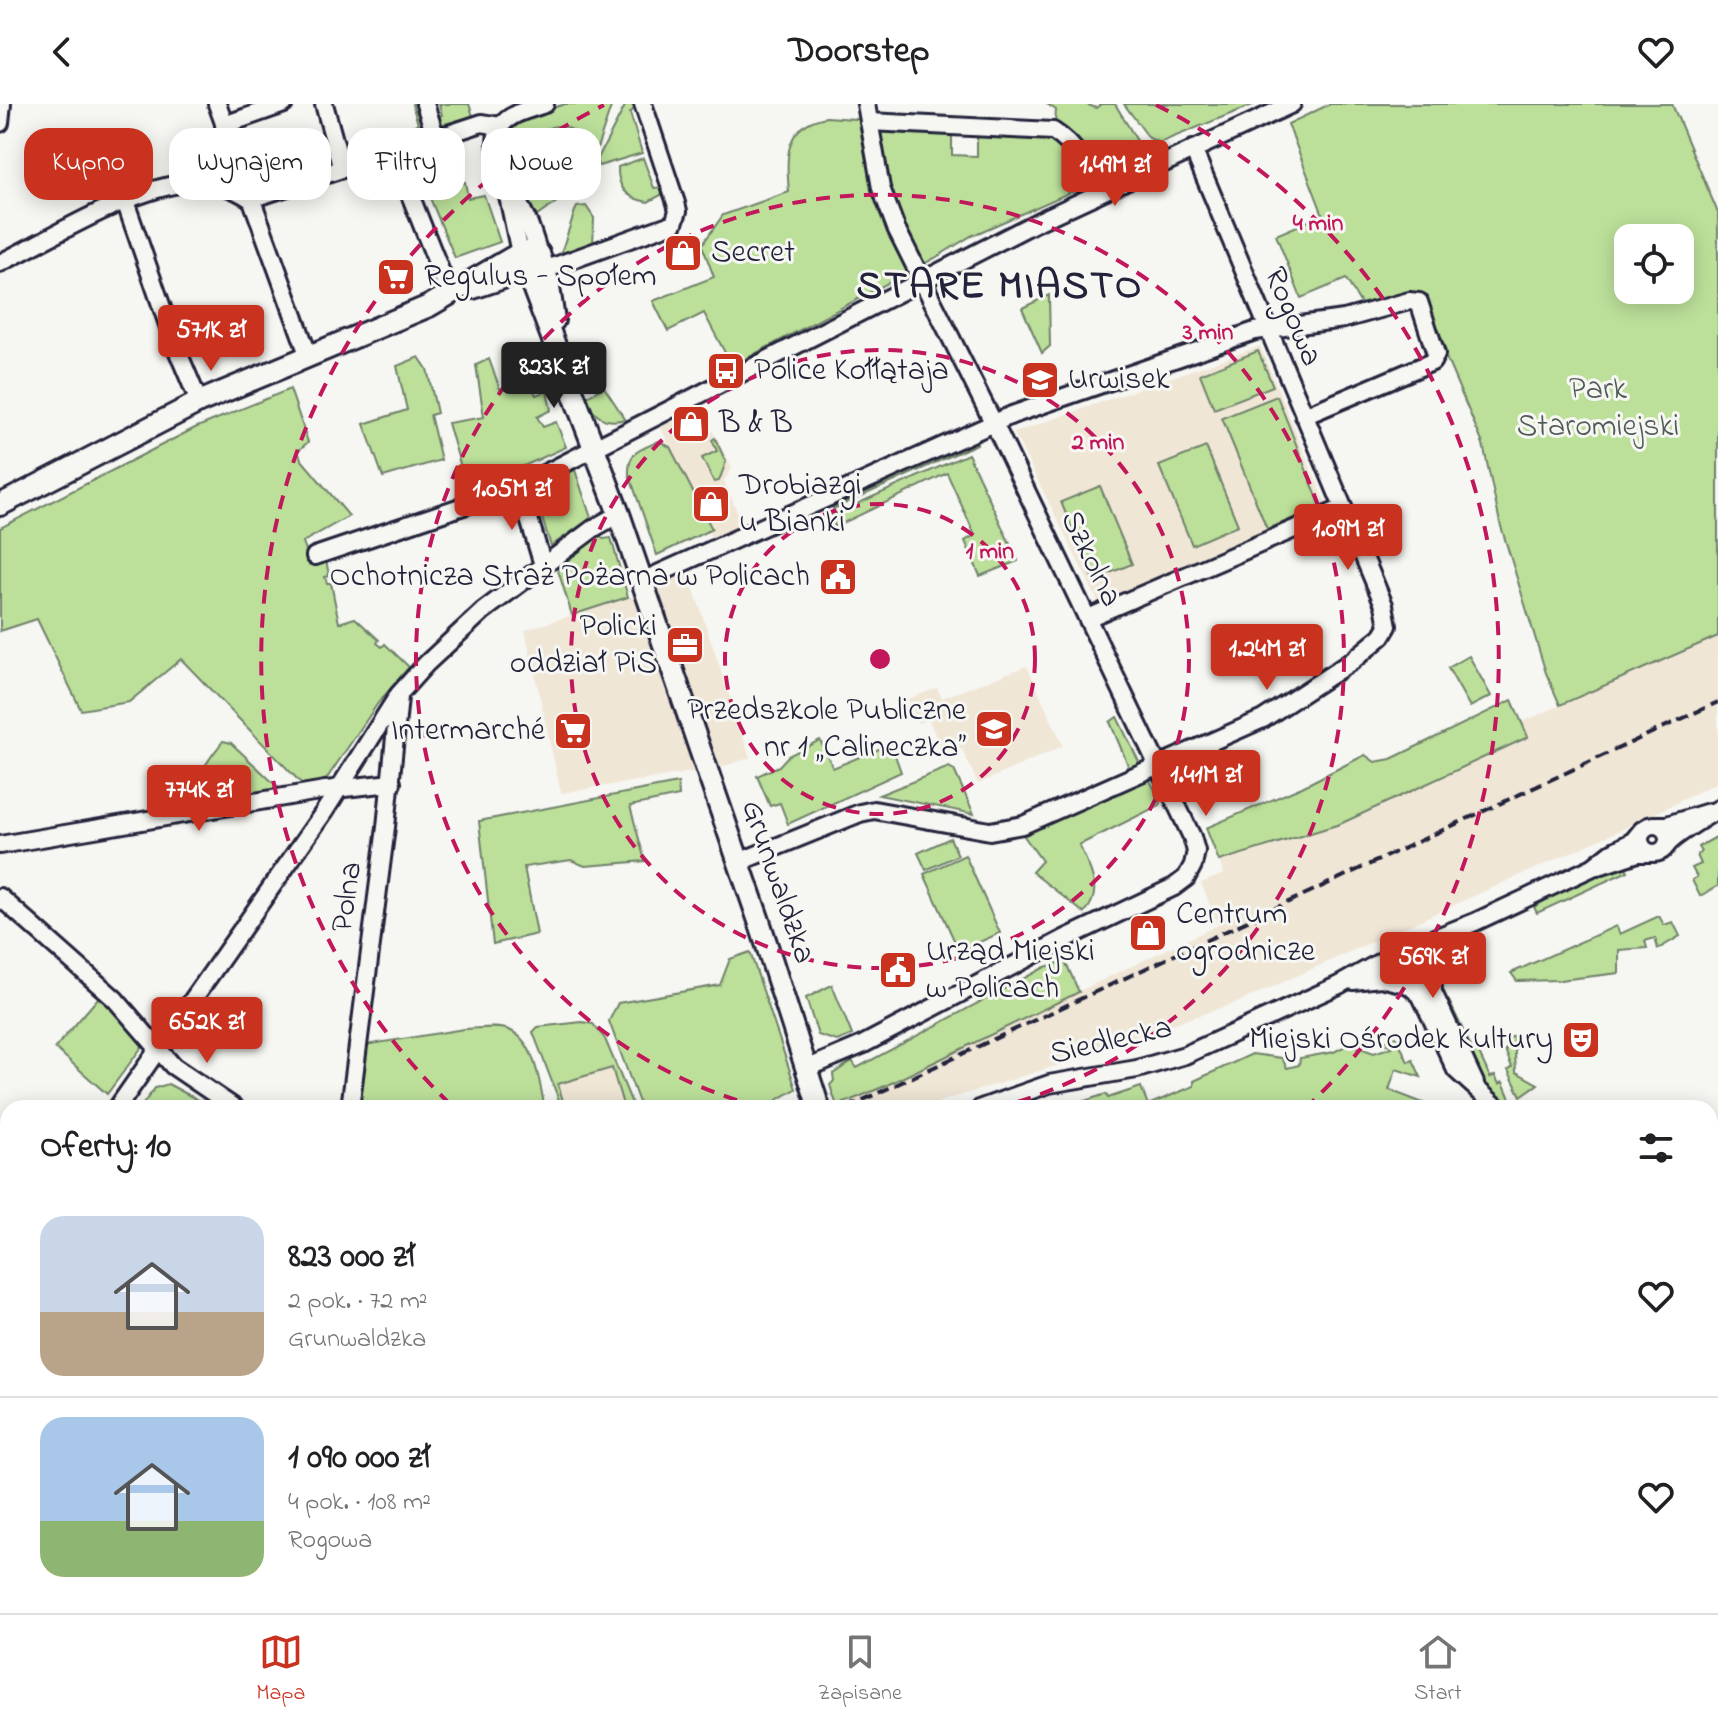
<!DOCTYPE html>
<html lang="pl">
<head>
<meta charset="utf-8">
<style>
	:root { --surface:#fff; --page:#f6f6f6; --text:#202124; --muted:#757577; --line:#e0e0e0; --accent:#c8321e }
	body { margin:0; font-family:"Indie Flower",sans-serif; background:var(--page); color:var(--text); height:100vh; display:flex; flex-direction:column; font-size:30px; white-space:nowrap }
	* { box-sizing:border-box; margin:0 }
	p { font-size:26px; color:var(--muted) }
	.icon { flex:none; width:44px; height:44px; fill:none; stroke:currentColor; stroke-width:2; stroke-linecap:round; stroke-linejoin:round }
	.map { position:relative; flex:1; overflow:hidden }
	.details { position:absolute; left:0px; top:996px; width:1718px; height:514px; display:flex; flex-direction:column; background:var(--surface); border-radius:24px 24px 0 0; box-shadow:0 4px 20px #0003 }
	.details>* { flex:none }
	.guide { position:absolute; left:24px; top:24px; width:800px; height:72px; display:flex; gap:16px }
	.tools { position:absolute; left:1614px; top:120px; display:grid; gap:16px }
	.tools a { display:grid; place-items:center; width:80px; height:80px; border-radius:16px; background:var(--surface); box-shadow:0 4px 20px #0003; font-size:40px }
	.price { position:absolute; translate:-50% -68px; padding:0 18px; border-radius:8px; background:var(--accent); color:#fff; font-size:26px; line-height:52px; filter:drop-shadow(0 2px 4px #0008) }
	.price::after { content:''; position:absolute; left:50%; top:48px; width:24px; height:18px; margin-left:-12px; background:inherit; clip-path:polygon(0 0,100% 0,50% 100%) }
	.price.active { background:#222; color:#fff }
	ul { padding:0; list-style:none }
	li { display:flex; align-items:center; gap:24px; height:200px; padding:0 40px }
	li+li { border-top:2px solid var(--line) }
	li span { display:grid; place-items:center; flex:none; width:224px; height:160px; border-radius:24px; color:#555 }
	li>.icon { margin-inline-start:auto }
	span .icon { width:96px; height:96px; fill:#fffc; stroke-width:1 }
	li b { font-size:34px }
	h2 { display:flex; justify-content:space-between; align-items:center; height:96px; padding:0 40px; font-size:34px }
	.tag { padding:0 28px; border-radius:24px; background:var(--surface); box-shadow:0 4px 20px #0003; font-size:28px; line-height:72px }
	.tag.active { background:var(--accent); color:#fff }
	header { display:flex; justify-content:space-between; align-items:center; height:104px; padding:0 40px; background:var(--surface); font-size:36px; font-weight:700 }
	.tabs { display:flex; justify-content:space-around; align-items:center; height:112px; border-top:2px solid var(--line); background:var(--surface); font-size:22px; color:var(--muted) }
	.tabs a { display:grid; justify-items:center; gap:4px }
	.tabs .active { color:var(--accent) }
	.map>svg:first-child { display:block }
</style>
</head>
<body>
<header><svg class="icon" aria-label="back" viewBox="0 0 24 24"><path d="M15 5l-7 7 7 7"/></svg>Doorstep<svg class="icon" aria-label="heart" viewBox="0 0 24 24"><path d="M12 20l-8-8c-3-5 5-10 8-4 3-6 11-1 8 4z"/></svg></header>
<div class="map">
<svg width="1718" height="1509" viewBox="0 0 1718 1509">
	<rect width="100%" height="100%" fill="#f6f6f2"/>
	<filter id="ink" filterUnits="userSpaceOnUse"><feTurbulence type="fractalNoise" baseFrequency=".0125" numOctaves="2"/><feDisplacementMap in="SourceGraphic" scale="16" xChannelSelector="R" yChannelSelector="G"/><feConvolveMatrix kernelMatrix="1 2 1 2 8 2 1 2 1" color-interpolation-filters="sRGB"/></filter>
	<g filter="url(#ink)">
		<!-- built -->
		<g fill="#f0e6d6">
			<polygon points="1260,242 1327,403 1100,501 1014,329"/>
			<polygon points="696,297 732,364 724,377 746,428 715,441 658,317"/>
			<polygon points="686,462 750,654 711,666 647,479"/>
			<polygon points="644,489 705,666 561,689 525,526"/>
			<polygon points="1718,532 1718,678 1634,720 1239,898 1148,928 1085,953 920,1004 834,1004 1218,821 1201,779 1224,770 1219,757 1340,720 1384,701 1528,633 1522,618"/>
			<polygon points="1027,562 1063,642 978,680 962,645 944,652 929,616 918,619 908,595 937,584 942,594"/>
			<polygon points="613,964 624,1004 565,1004 557,980"/>
			<polygon points="1710,1180 1718,1188 1718,1509 1629,1509 1626,1502 1710,1502"/>
			<polygon points="8,1398 8,1464 0,1468 0,1402"/>
			<polygon points="0,1491 8,1491 8,1502 162,1502 163,1509 0,1509"/>
			<polygon points="214,1502 429,1502 430,1509 215,1509"/>
			<polygon points="487,1502 869,1502 870,1509 488,1509"/>
		</g>
		<!-- green -->
		<g fill="#bce09a" stroke="#6f816a" stroke-width="2" fill-rule="evenodd">
			<polygon points="412,0 416,0 424,24 421,29 353,51 344,47 339,40 347,43 418,20"/>
			<polygon points="439,0 469,0 473,12 441,21 439,12 442,11"/>
			<path d="M565,0H612L597,44C582,41 578,24 561,22C533,21 517,55 536,75C542,81 551,83 559,85L562,94L533,115L506,37C516,12 542,8 565,0Z"/>
			<polygon points="626,0 638,1 630,9 642,49 599,62 596,58"/>
			<polygon points="1047,0 1086,0 1096,4 1101,0 1115,0 1139,40 1150,49 1135,56 1129,42 1091,40 1090,51 1086,53 1075,33 1055,19 1056,6"/>
			<polygon points="1124,0 1255,0 1159,39 1149,34"/>
			<path d="M1330,0H1672L1718,109V532L1560,601L1546,569L1500,419L1483,340L1418,188L1364,205L1346,175L1301,194L1276,131L1323,111L1288,20ZM1628,134H1680V186H1628Z"/>
			<path d="M826,13L943,21L952,33V51L977,52V34C1006,25 1033,28 1061,36L1089,80L971,132L935,154L732,262L704,209L668,227L653,197L714,173L702,141L723,111L789,88C786,52 784,21 826,13Z"/>
			<path d="M643,54L654,84L664,83L661,91L648,98C628,95 617,84 618,63Z"/>
			<polygon points="465,78 468,94 484,91 500,138 455,154 430,94 432,89"/>
			<polygon points="586,102 594,114 593,142 564,152 562,146 575,107 577,103"/>
			<polygon points="1049,191 1050,242 1042,249 1022,204"/>
			<polygon points="1258,247 1273,282 1214,305 1200,270"/>
			<polygon points="419,253 427,265 437,309 430,311 441,356 383,373 364,320 407,306 397,262"/>
			<polygon points="489,255 500,285 529,276 536,291 547,287 551,306 537,313 543,323 556,318 566,343 468,387 448,319 484,313 476,261"/>
			<path d="M604,283L625,315C604,321 595,312 584,295Z"/>
			<polygon points="290,285 308,338 298,347 301,355 349,412 303,438 311,460 326,455 329,472 325,473 327,479 331,479 339,519 355,514 379,536 377,539 382,543 385,540 409,563 378,599 321,683 303,681 181,555 129,598 81,606 37,515 0,527 0,424 195,324"/>
			<polygon points="1277,292 1321,403 1267,425 1222,314"/>
			<polygon points="715,334 726,358 719,377 714,378 702,354 717,347 712,336"/>
			<polygon points="975,335 977,340 833,405 832,400"/>
			<path d="M659,337L670,343L712,425L657,451L629,370C628,346 641,346 659,337Z"/>
			<polygon points="1206,343 1238,421 1192,441 1159,362"/>
			<polygon points="968,350 1018,457 980,472 965,437 975,431 947,369 835,423 830,412"/>
			<polygon points="575,366 591,414 551,442 532,383"/>
			<polygon points="1100,382 1132,460 1093,476 1061,398"/>
			<polygon points="600,431 603,435 611,434 628,493 572,511 556,460"/>
			<polygon points="1469,552 1491,592 1470,603 1448,564"/>
			<polygon points="1512,596 1528,633 1340,720 1219,757 1206,724 1302,683 1365,651 1375,658 1391,655"/>
			<polygon points="1117,613 1143,666 1086,686 1082,684 1126,665 1128,661 1110,618"/>
			<polygon points="820,636 833,664 891,640 901,668 788,720 780,699 770,702 757,672 779,662 788,652"/>
			<path d="M223,637L231,639L282,687L215,700L203,695C193,670 209,656 223,637Z"/>
			<polygon points="949,663 954,666 974,710 879,691"/>
			<path d="M1148,673L1159,693L1160,701L1079,741C1089,762 1105,788 1084,809L1032,768L1042,757L1021,728Z"/>
			<polygon points="678,679 679,692 630,702 645,757 585,762 571,756 524,763 537,830 493,840 479,717"/>
			<polygon points="1718,732 1718,782 1700,792 1692,776 1697,773 1692,764 1701,760 1697,751 1701,748 1698,743"/>
			<polygon points="950,734 958,751 926,766 918,749"/>
			<polygon points="965,751 1000,829 959,847 924,770"/>
			<polygon points="1624,760 1628,767 1537,809 1534,803 1582,776"/>
			<polygon points="1659,812 1664,821 1673,818 1680,832 1658,845 1655,834 1645,837 1647,844 1619,846 1619,869 1560,876 1517,877 1511,869 1616,822 1620,830"/>
			<circle cx="1412" cy="859" r="14"/>
			<polygon points="750,848 796,985 763,1004 641,1004 609,917 618,899 720,881 730,855"/>
			<polygon points="1065,857 1079,888 885,982 837,1002 830,981 834,977 833,970 852,957 857,964 1045,863"/>
			<polygon points="832,881 852,931 837,937 818,931 806,894"/>
			<polygon points="99,893 147,936 107,990 55,944"/>
			<path d="M1449,897L1474,949L1478,947L1490,973L1495,972L1499,980L1503,978L1514,1004C1476,982 1461,938 1442,900Z"/>
			<polygon points="582,918 593,920 605,935 634,1004 624,1004 612,964 558,980 565,1004 562,1004 533,928 538,923"/>
			<path d="M464,925C477,925 497,921 509,926C536,937 539,979 545,1004H356L365,941Z"/>
			<polygon points="1396,932 1408,958 1413,956 1421,973 1396,965 1389,986 1436,1004 1063,1004 1106,990 1108,994 1141,983 1148,1001 1194,982 1194,977 1252,950 1282,954 1287,964 1299,961 1300,954 1334,948 1349,940 1374,949 1392,943 1384,938"/>
			<polygon points="1514,932 1516,968 1538,980 1521,992 1508,966 1512,963 1505,946 1508,944 1505,936"/>
			<polygon points="168,980 213,1004 140,1004 155,984"/>
			<polygon points="8,1182 8,1396 0,1400 0,1193"/>
			<polygon points="730,1502 788,1502 789,1509 731,1509"/>
			<polygon points="944,1502 1626,1502 1629,1509 954,1509"/>
		</g>
		<g fill="none" stroke-linecap="round" stroke-linejoin="round">
			<!-- stream -->
			<g stroke="#6490a8" stroke-width="4">
				<polyline points="0,1395 8,1392"/>
				<polyline points="5,1484 8,1485"/>
			</g>
			<!-- minor casing -->
			<g stroke="#22223b" stroke-width="22">
				<g id="minor">
					<polyline points="217,0 309,253"/>
					<polyline points="324,0 342,65"/>
					<polyline points="425,0 436,34"/>
					<path d="M869,18L1053,27C1078,43 1087,63 1097,90"/>
					<polyline points="0,19 2,0"/>
					<polyline points="224,21 284,0"/>
					<polyline points="393,48 450,191"/>
					<polyline points="508,92 520,149"/>
					<polyline points="125,97 175,241 199,298"/>
					<path d="M539,150C536,140 533,130 529,120C519,96 483,46 501,22C510,9 531,5 545,0"/>
					<path d="M0,159C55,132 132,83 193,78C213,76 234,84 251,95L482,19L500,22"/>
					<polyline points="537,174 544,166 674,119 678,107 676,99 643,0"/>
					<polyline points="519,382 543,461"/>
					<polyline points="315,452 505,388 534,375 1039,117 1292,0"/>
					<polyline points="642,477 1012,311 1255,227 1344,215 1409,197 1419,198 1436,250 1432,258 1304,312"/>
					<polyline points="1088,514 1343,404"/>
					<circle cx="1654" cy="735" r="14"/>
					<polyline points="1658,721 1667,721 1709,708"/>
					<polyline points="0,741 325,686 392,679"/>
					<path d="M1667,741C1673,732 1707,712 1718,705"/>
					<polyline points="739,758 860,709 874,706 990,727 1023,721 1263,615 1352,557 1382,532 1388,522 1384,501 1193,45"/>
					<polyline points="1599,762 1638,749 1650,749"/>
					<polyline points="0,793 115,895 173,962 235,1004"/>
					<polyline points="1432,868 1433,888 1475,979"/>
					<polyline points="1353,877 1381,874 1409,881 1421,879 1431,871 1443,847 1464,826"/>
					<polyline points="1400,878 1392,868 1390,859 1392,850 1400,840 1432,835 1475,818 1593,763 1612,748 1633,737 1642,726"/>
					<polyline points="1409,881 1421,892 1456,966 1498,1004"/>
					<polyline points="808,964 862,941 1064,835 1174,783 1186,774 1193,761 1196,747 1192,733 1000,332 896,124 881,84 866,0"/>
					<polyline points="117,1004 324,708 399,590 426,560 483,507 594,424 619,410"/>
					<polyline points="350,1004 386,723 399,593"/>
					<polyline points="981,1004 1049,980 1137,965 1185,951 1339,881 1382,857 1395,845"/>
					<polyline points="1710,1067 1718,1054"/>
					<polyline points="1710,1106 1718,1111"/>
					<polyline points="0,1162 8,1151"/>
					<polyline points="193,1502 194,1509"/>
				</g>
			</g>
			<!-- major casing -->
			<g stroke="#22223b" stroke-width="26">
				<g id="major">
					<polyline points="520,149 619,410 759,817 819,1004"/>
					<polyline points="539,150 548,177 554,216"/>
					<polyline points="473,184 503,174 536,158"/>
					<polyline points="0,401 199,298 429,202 520,149 532,147 539,150"/>
					<polyline points="924,1502 925,1509"/>
				</g>
			</g>
			<!-- minor -->
			<use href="#minor" stroke="#f6f6f2" stroke-width="16"/>
			<!-- major -->
			<use href="#major" stroke="#f6f6f2" stroke-width="20"/>
			<!-- rail -->
			<g stroke="#22223b" stroke-width="4" stroke-dasharray="12 6" stroke-linecap="butt">
				<polyline points="846,1004 1718,598"/>
				<polyline points="0,1430 8,1426"/>
				<polyline points="453,1502 454,1509"/>
				<polyline points="439,1509 440,1502"/>
			</g>
		</g>
	</g>
	<!-- distance rings -->
	<g fill="none" stroke="#c2185b" stroke-width="4" stroke-dasharray="14 10">
		<circle cx="880" cy="555" r="155"/>
		<circle cx="880" cy="555" r="309"/>
		<path d="M760 1003A464 464 0 1 1 1000 1003"/>
		<path d="M450 1000A619 619 0 0 1 604 1M1156 1A619 619 0 0 1 1310 1000"/>
	</g>
	<!-- icons -->
	<defs>
		<g id="shop-square" transform="scale(2)"><rect x="-9" y="-9" width="18" height="18" rx="4" fill="#c8321e" stroke="#f6f6f2"/><path d="M-5-2.5h2.3a2.7 3.5 0 0 1 5.4 0H5L5.5 6h-11ZM-1.5-2.5h3a1.5 2.3 0 0 0-3 0Z" fill="#fff"/></g>
		<g id="supermarket-square" transform="scale(2)"><rect x="-9" y="-9" width="18" height="18" rx="4" fill="#c8321e" stroke="#f6f6f2"/><path d="M-6-5.5h2.5l.6 2H6L4.5 2H-2.5L-4.4-4H-6ZM-1.5 3.2a1.3 1.3 0 1 0 .1 0ZM3 3.2a1.3 1.3 0 1 0 .1 0Z" fill="#fff"/></g>
		<g id="bus-square" transform="scale(2)"><rect x="-9" y="-9" width="18" height="18" rx="4" fill="#c8321e" stroke="#f6f6f2"/><path d="M-5-6H5V4H4V6H2V4H-2V6H-4V4H-5ZM-3.5-4V0h7V-4ZM-3.5 1.2v1.5H-2V1.2ZM2 1.2v1.5H3.5V1.2Z" fill="#fff"/></g>
		<g id="school-square" transform="scale(2)"><rect x="-9" y="-9" width="18" height="18" rx="4" fill="#c8321e" stroke="#f6f6f2"/><path d="M0-5L7-2L0 1L-7-2ZM-4 1L0 2.5L4 1V4Q0 6-4 4Z" fill="#fff"/></g>
		<g id="civic-square" transform="scale(2)"><rect x="-9" y="-9" width="18" height="18" rx="4" fill="#c8321e" stroke="#f6f6f2"/><path d="M-.6-6.5H3V-4.5H.6V-3L4-1V1h2V6H-6V1h2V-1L-.6-3ZM-1.2 2.5V6h2.4V2.5Z" fill="#fff"/></g>
		<g id="office-square" transform="scale(2)"><rect x="-9" y="-9" width="18" height="18" rx="4" fill="#c8321e" stroke="#f6f6f2"/><path d="M-6-3h4V-5.5h4V-3h4V5H-6ZM-1-4.5V-3h2v-1.5ZM-6 0V1H6V0Z" fill="#fff"/></g>
		<g id="theatre-square" transform="scale(2)"><rect x="-9" y="-9" width="18" height="18" rx="4" fill="#c8321e" stroke="#f6f6f2"/><path d="M-5-5.5Q0-4 5-5.5V0Q5 5 0 6Q-5 5-5 0ZM-3.3-2.5H-1v1.5H-3.3ZM1-2.5H3.3v1.5H1ZM-2.8 1Q0 5.5 2.8 1Z" fill="#fff"/></g>
	</defs>
	<g fill-rule="evenodd">
		<use href="#shop-square" x="683" y="149"/>
		<use href="#supermarket-square" x="396" y="173"/>
		<use href="#bus-square" x="726" y="267"/>
		<use href="#school-square" x="1040" y="276"/>
		<use href="#shop-square" x="691" y="320"/>
		<use href="#shop-square" x="711" y="400"/>
		<use href="#civic-square" x="838" y="473"/>
		<use href="#office-square" x="685" y="541"/>
		<use href="#school-square" x="994" y="625"/>
		<use href="#supermarket-square" x="573" y="627"/>
		<use href="#shop-square" x="1148" y="829"/>
		<use href="#civic-square" x="898" y="866"/>
		<use href="#theatre-square" x="1581" y="936"/>
	</g>
	<g text-anchor="middle" dominant-baseline="central" stroke-width="6" stroke-linejoin="round" paint-order="stroke">
		<!-- poi labels -->
		<g font-size="32" fill="#22223b" stroke="#f6f6f2" text-anchor="start">
			<text x="711" y="149">Secret</text>
			<text x="424" y="173">Regulus - Społem</text>
			<text x="754" y="267">Police Kołłątaja</text>
			<text x="1068" y="276">Urwisek</text>
			<text x="719" y="320">B &amp; B</text>
			<text x="739" y="382">Drobiazgi<tspan x="739" dy="37">u Bianki</tspan></text>
			<text x="810" y="473" text-anchor="end">Ochotnicza Straż Pożarna w Policach</text>
			<text x="657" y="523" text-anchor="end">Policki<tspan x="657" dy="37">oddział PiS</tspan></text>
			<text x="966" y="607" text-anchor="end">Przedszkole Publiczne<tspan x="966" dy="37">nr 1 „Calineczka”</tspan></text>
			<text x="545" y="627" text-anchor="end">Intermarché</text>
			<text x="1176" y="811">Centrum<tspan x="1176" dy="37">ogrodnicze</tspan></text>
			<text x="926" y="848">Urząd Miejski<tspan x="926" dy="37">w Policach</tspan></text>
			<text x="1553" y="936" text-anchor="end">Miejski Ośrodek Kultury</text>
		</g>
		<!-- street labels -->
		<g font-size="32" fill="#22223b" stroke="#f6f6f2">
			<text transform="translate(1292 213) rotate(67)">Rogowa</text>
			<text transform="translate(1090 455) rotate(64)">Szkolna</text>
			<text transform="translate(777 778) rotate(71)">Grunwaldzka</text>
			<text transform="translate(348 793) rotate(-82)">Polna</text>
			<text transform="translate(1111 938) rotate(-13)">Siedlecka</text>
		</g>
		<!-- park labels -->
		<g font-size="32" fill="#505b58" stroke="#f6f6f2">
			<text x="1598" y="286">Park<tspan x="1598" dy="37">Staromiejski</tspan></text>
		</g>
		<!-- district labels -->
		<g font-size="40" font-weight="bold" letter-spacing="2" fill="#22223b" stroke="#f6f6f2">
			<text x="1000" y="183">STARE MIASTO</text>
		</g>
	</g>
	<circle cx="880" cy="555" r="12" fill="#c2185b" stroke="#f6f6f2" stroke-width="4"/>
	<g font-size="24" text-anchor="middle" font-weight="bold" fill="#c2185b" stroke="#f6f6f2" stroke-width="6" stroke-linejoin="round" paint-order="stroke">
		<text x="1318" y="126">4 min</text>
		<text x="1208" y="235">3 min</text>
		<text x="1098" y="345">2 min</text>
		<text x="990" y="454">1 min</text>
	</g>
</svg>
<div class="tools">
<a><svg class="icon" aria-label="locate" viewBox="0 0 24 24"><circle cx="12" cy="12" r="6"/><path d="M12 2v4M12 18v4M2 12h4M18 12h4"/></svg></a>
</div>
<b class="price" style="left:1115px;top:104px">1.49M zł</b>
<b class="price" style="left:211px;top:269px">571K zł</b>
<b class="price active" style="left:554px;top:306px">823K zł</b>
<b class="price" style="left:512px;top:428px">1.05M zł</b>
<b class="price" style="left:1348px;top:468px">1.09M zł</b>
<b class="price" style="left:1267px;top:588px">1.24M zł</b>
<b class="price" style="left:1206px;top:714px">1.41M zł</b>
<b class="price" style="left:199px;top:729px">774K zł</b>
<b class="price" style="left:1433px;top:896px">569K zł</b>
<b class="price" style="left:207px;top:961px">652K zł</b>
<div class="guide">
<a class="tag active">Kupno</a>
<a class="tag">Wynajem</a>
<a class="tag">Filtry</a>
<a class="tag">Nowe</a>
</div>
<section class="details">
<h2>Oferty: 10<svg class="icon" aria-label="filters" viewBox="0 0 24 24"><path d="M4 7h16M4 17h16"/><circle cx="9" cy="7" r="2"/><circle cx="15" cy="17" r="2"/></svg></h2>
<ul>
<li><span style="background:linear-gradient(#c9d6e8 60%,#b9a48a 0)"><svg class="icon" aria-label="home" viewBox="0 0 24 24"><path d="M3 11l9-7 9 7M6 9v11h12V9"/></svg></span><div><b>823 000 zł</b><p>2 pok. · 72 m²</p><p>Grunwaldzka</p></div><svg class="icon" aria-label="heart" viewBox="0 0 24 24"><path d="M12 20l-8-8c-3-5 5-10 8-4 3-6 11-1 8 4z"/></svg></li>
<li><span style="background:linear-gradient(#a9c7e8 65%,#8fb573 0)"><svg class="icon" aria-label="home" viewBox="0 0 24 24"><path d="M3 11l9-7 9 7M6 9v11h12V9"/></svg></span><div><b>1 090 000 zł</b><p>4 pok. · 108 m²</p><p>Rogowa</p></div><svg class="icon" aria-label="heart" viewBox="0 0 24 24"><path d="M12 20l-8-8c-3-5 5-10 8-4 3-6 11-1 8 4z"/></svg></li>
</ul>
</section>
</div>
<nav class="tabs">
<a class="active"><svg class="icon" aria-label="map" viewBox="0 0 24 24"><path d="M3 6l6-2 6 2 6-2v14l-6 2-6-2-6 2zM9 4v14M15 6v14"/></svg>Mapa</a>
<a><svg class="icon" aria-label="saved" viewBox="0 0 24 24"><path d="M7 4h10v16l-5-4-5 4z"/></svg>Zapisane</a>
<a><svg class="icon" aria-label="home" viewBox="0 0 24 24"><path d="M3 11l9-7 9 7M6 9v11h12V9"/></svg>Start</a>
</nav>
</body>
</html>
